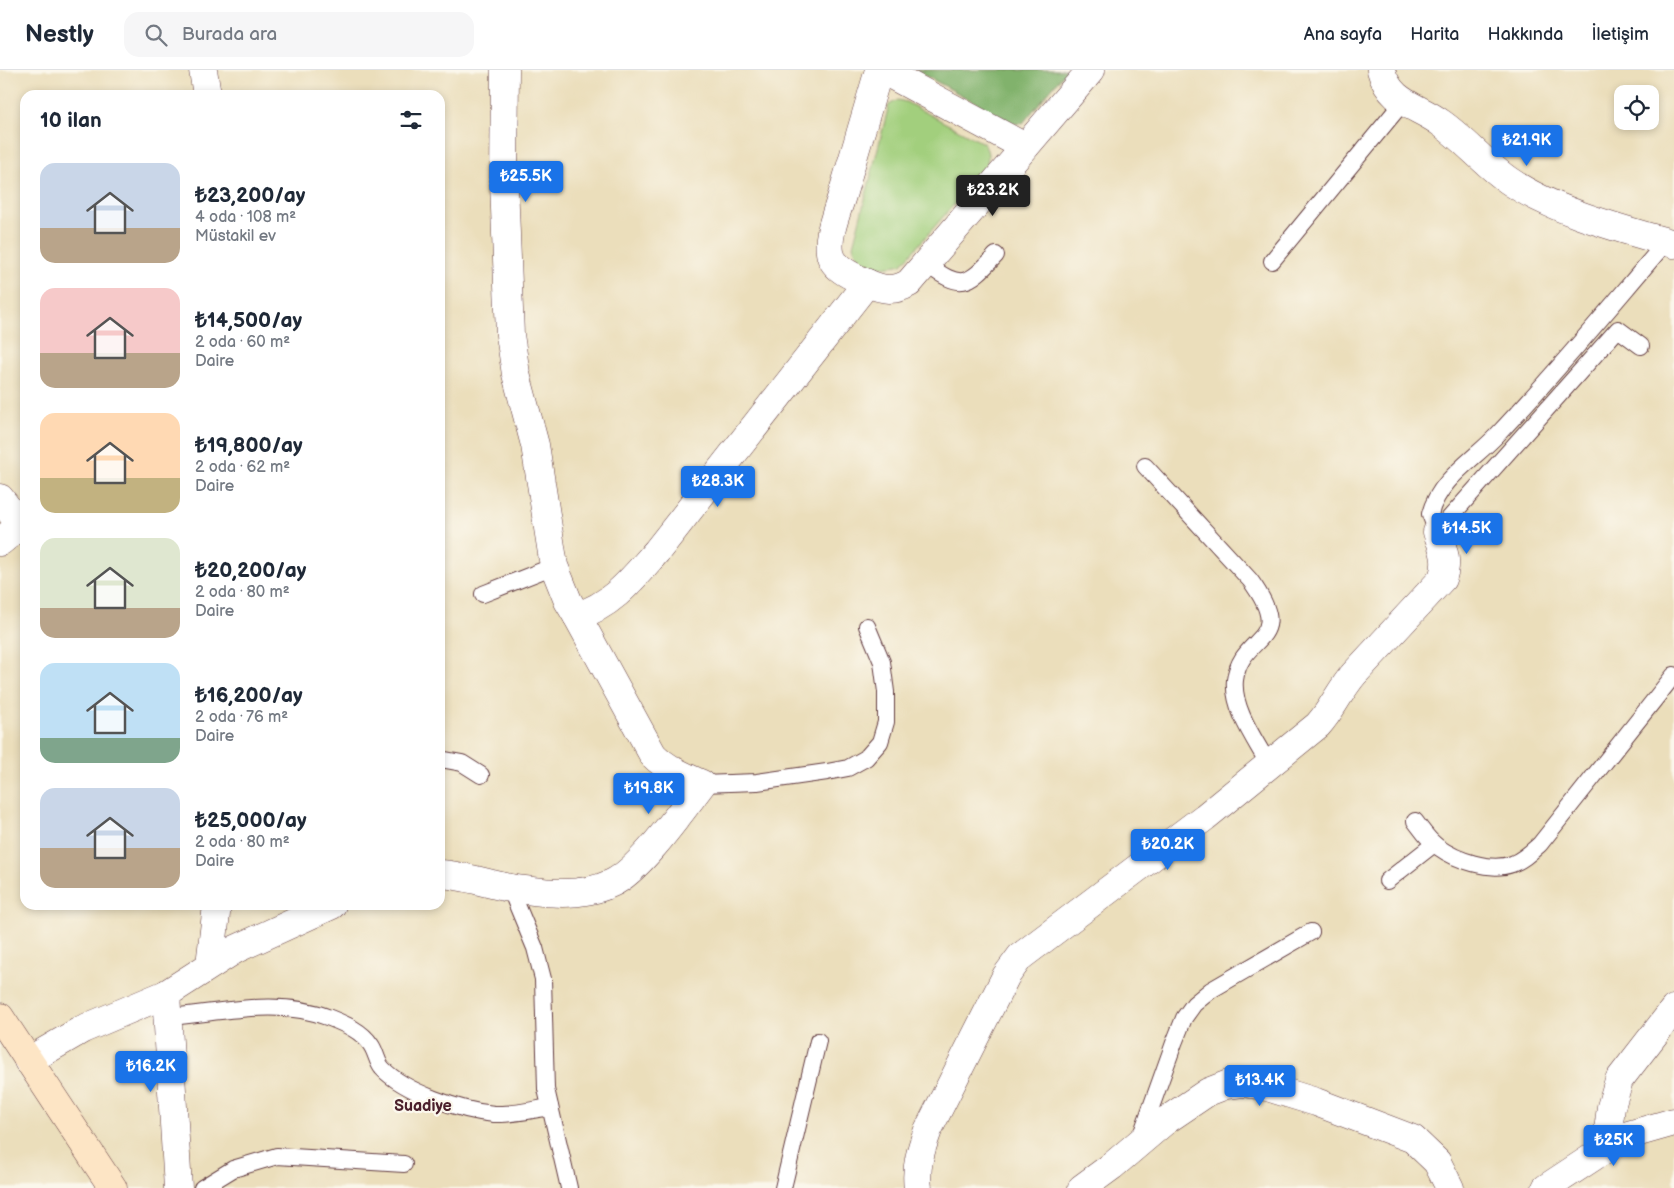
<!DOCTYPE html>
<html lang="tr">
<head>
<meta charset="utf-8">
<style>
	:root { --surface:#fff; --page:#f6f6f7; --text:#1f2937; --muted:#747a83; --line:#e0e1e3; --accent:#1a73e8 }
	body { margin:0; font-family:"Balsamiq Sans",sans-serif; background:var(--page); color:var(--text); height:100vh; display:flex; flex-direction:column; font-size:19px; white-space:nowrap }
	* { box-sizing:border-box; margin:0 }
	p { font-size:16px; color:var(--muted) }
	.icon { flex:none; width:28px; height:28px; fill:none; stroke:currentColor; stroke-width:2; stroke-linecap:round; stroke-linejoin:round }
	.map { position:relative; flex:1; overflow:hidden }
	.sheet { position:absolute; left:20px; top:20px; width:425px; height:820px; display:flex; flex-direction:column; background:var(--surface); border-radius:15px; box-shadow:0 2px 8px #0003 }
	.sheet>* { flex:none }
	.controls { position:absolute; left:1614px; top:15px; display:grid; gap:10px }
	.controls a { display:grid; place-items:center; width:45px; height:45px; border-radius:10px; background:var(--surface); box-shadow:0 2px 8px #0003; font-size:25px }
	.price { position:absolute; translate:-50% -42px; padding:0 11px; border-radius:5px; background:var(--accent); color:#fff; font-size:16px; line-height:32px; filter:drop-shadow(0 1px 2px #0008) }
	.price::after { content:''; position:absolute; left:50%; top:30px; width:15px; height:11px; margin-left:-8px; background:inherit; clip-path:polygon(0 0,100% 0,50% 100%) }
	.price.selected { background:#222; color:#fff }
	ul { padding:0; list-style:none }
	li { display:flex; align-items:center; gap:15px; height:125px; padding:0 20px }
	li span { display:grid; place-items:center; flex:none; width:140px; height:100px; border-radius:15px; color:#555 }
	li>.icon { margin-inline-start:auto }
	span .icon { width:60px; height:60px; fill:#fffc; stroke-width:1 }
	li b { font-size:21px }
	h2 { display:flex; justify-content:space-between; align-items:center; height:60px; padding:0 20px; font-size:21px }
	header { display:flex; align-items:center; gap:30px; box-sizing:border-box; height:70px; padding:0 25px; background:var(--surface); border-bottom:1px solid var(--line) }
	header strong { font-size:24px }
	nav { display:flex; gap:28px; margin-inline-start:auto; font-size:18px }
	.search { width:350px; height:45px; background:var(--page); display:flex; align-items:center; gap:12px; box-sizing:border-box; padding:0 18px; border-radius:15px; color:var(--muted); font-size:19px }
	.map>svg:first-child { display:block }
</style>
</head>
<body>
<header>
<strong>Nestly</strong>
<div class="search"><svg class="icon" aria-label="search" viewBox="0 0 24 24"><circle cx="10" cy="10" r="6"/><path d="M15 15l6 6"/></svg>Burada ara</div>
<nav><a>Ana sayfa</a><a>Harita</a><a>Hakkında</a><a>İletişim</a></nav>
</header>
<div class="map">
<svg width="1674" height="1118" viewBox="0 0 1674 1118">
	<rect width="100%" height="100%" fill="#fbf7ec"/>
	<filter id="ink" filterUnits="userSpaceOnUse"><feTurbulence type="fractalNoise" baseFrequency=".02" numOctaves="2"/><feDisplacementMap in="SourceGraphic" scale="10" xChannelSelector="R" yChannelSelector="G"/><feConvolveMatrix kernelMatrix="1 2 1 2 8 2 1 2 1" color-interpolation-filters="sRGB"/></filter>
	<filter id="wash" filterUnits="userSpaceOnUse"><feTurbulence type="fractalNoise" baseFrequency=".0096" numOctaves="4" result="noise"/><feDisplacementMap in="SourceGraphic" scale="20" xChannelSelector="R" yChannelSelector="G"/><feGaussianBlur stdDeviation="1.12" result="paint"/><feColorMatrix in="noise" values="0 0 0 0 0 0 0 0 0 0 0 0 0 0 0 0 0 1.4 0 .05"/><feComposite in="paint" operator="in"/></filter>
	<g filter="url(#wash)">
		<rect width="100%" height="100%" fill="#ebdebb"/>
		<!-- green -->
		<path fill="#a2cf7d" stroke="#767754" d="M898,30L906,32L983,73C990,82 989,90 984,100L902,194C880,199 861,198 853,176L889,35Z"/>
		<!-- forest -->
		<polygon fill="#81b26c" stroke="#66684c" points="915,0 1067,0 1023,53 1015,54"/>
	</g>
	<g filter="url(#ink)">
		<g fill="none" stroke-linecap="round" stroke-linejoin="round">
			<!-- service casing -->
			<g stroke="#623c41" stroke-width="18">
				<g id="service">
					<polyline points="1272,191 1403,32"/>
					<path d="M926,194C962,220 967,216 996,185"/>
					<path d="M1641,276L1618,259L1437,462L1430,444C1439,409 1475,389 1498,364C1557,302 1611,236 1666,172"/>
					<path d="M1145,396L1250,510C1297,574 1241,562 1235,610C1232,639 1256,671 1269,695"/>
					<polyline points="483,524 554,496"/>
					<polyline points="440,689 462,693 481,705"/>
					<polyline points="702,714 757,712 827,702 848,698 866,688 880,672 886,652 886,622 882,592 867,556"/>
					<path d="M1415,751C1422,760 1428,770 1438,777C1456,790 1490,802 1512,794C1523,790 1531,782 1540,774L1674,605"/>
					<polyline points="1387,811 1434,774"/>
					<polyline points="510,818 535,878 543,909 546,1019 569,1118"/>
					<path d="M168,947C221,943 279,927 330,948C345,954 362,961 371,975C376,982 377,992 382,998C404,1022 462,1041 494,1044C512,1045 532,1040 550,1037"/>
					<polyline points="1140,1068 1174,973 1184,948 1194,934 1211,920 1311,862"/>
					<polyline points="202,1118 233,1099 277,1086 404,1094"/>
					<polyline points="783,1118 818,971"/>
				</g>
			</g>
			<!-- minor casing -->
			<g stroke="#623c41" stroke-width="29">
				<g id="minor">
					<polyline points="203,0 207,25"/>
					<path d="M505,0L504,113L510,265L516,304L535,375L554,496L568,531L577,546C613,535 633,508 657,481L867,213C854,207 832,199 830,182C827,164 838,140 843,122C855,81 867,41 879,0"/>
					<polyline points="882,0 1025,77"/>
					<path d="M1381,0C1390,34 1417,35 1441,53C1465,70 1484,93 1508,110C1552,141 1622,159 1674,174"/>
					<path d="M867,213C883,220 894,222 909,213L1091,0"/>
					<polyline points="0,428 25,461"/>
					<polyline points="0,472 21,455"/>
					<path d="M440,804C464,805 487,814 511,818C544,823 581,828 612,813C640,800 682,740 702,714C684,706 667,699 653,685L577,546"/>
					<polyline points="210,895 217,835"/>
					<polyline points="166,924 178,1118"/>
					<polyline points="28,991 83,959 166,924 236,879 332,835"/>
					<polyline points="1606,1077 1611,1037 1619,1010 1674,939"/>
					<path d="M918,1118C915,1097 921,1079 928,1060L1006,906L1020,887L1205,747L1318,655C1332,640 1340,620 1354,604L1442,509C1449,491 1443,479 1437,462"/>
					<polyline points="1082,1118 1112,1096 1165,1051 1208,1022 1226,1015 1243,1013 1264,1016 1316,1032 1413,1069 1437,1092 1450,1118"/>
					<polyline points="1546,1118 1625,1066 1674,1052"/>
				</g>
			</g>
			<!-- secondary casing -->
			<g stroke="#623c41" stroke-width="29">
				<polyline id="secondary" points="0,947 113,1118"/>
			</g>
			<!-- service -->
			<use href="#service" stroke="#fff" stroke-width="16"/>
			<!-- minor -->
			<use href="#minor" stroke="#fff" stroke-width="28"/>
			<!-- secondary -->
			<use href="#secondary" stroke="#fde5c5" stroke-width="28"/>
		</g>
	</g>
	<g text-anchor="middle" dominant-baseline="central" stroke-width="4.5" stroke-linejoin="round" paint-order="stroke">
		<!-- quarter labels -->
		<g font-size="16" font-weight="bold" fill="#4a1f2b" stroke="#fbf7ec">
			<text x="423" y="1036">Suadiye</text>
		</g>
	</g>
</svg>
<div class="controls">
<a><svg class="icon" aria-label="locate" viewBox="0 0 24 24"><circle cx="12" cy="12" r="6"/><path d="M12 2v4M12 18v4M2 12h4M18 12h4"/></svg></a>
</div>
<b class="price" style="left:1527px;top:97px">₺21.9K</b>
<b class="price" style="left:526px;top:133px">₺25.5K</b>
<b class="price selected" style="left:993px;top:147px">₺23.2K</b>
<b class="price" style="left:718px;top:438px">₺28.3K</b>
<b class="price" style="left:1467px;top:485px">₺14.5K</b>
<b class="price" style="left:649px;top:745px">₺19.8K</b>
<b class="price" style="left:1168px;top:801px">₺20.2K</b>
<b class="price" style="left:151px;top:1023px">₺16.2K</b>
<b class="price" style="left:1260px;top:1037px">₺13.4K</b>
<b class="price" style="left:1614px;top:1097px">₺25K</b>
<section class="sheet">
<h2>10 ilan<svg class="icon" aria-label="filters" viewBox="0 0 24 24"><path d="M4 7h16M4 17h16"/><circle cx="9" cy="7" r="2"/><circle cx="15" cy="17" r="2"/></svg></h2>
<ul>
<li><span style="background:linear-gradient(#c9d6e8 65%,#b9a48a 0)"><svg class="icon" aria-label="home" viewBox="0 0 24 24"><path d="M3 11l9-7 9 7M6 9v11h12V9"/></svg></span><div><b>₺23,200/ay</b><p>4 oda · 108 m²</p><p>Müstakil ev</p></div></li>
<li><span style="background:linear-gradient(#f6c9c9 65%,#b9a48a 0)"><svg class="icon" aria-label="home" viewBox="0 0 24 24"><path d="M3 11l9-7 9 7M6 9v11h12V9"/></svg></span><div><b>₺14,500/ay</b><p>2 oda · 60 m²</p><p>Daire</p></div></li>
<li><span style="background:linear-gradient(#ffd9b3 65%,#c2b280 0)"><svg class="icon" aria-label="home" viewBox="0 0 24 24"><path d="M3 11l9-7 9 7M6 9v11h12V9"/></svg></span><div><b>₺19,800/ay</b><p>2 oda · 62 m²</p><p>Daire</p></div></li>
<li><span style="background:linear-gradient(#dfe7d0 70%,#b9a48a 0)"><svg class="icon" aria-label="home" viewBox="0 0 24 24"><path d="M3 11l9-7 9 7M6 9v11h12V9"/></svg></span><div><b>₺20,200/ay</b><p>2 oda · 80 m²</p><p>Daire</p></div></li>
<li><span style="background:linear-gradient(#bfe0f5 75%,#7fa58c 0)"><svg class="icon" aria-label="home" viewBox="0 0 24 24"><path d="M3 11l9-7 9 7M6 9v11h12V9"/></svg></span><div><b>₺16,200/ay</b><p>2 oda · 76 m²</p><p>Daire</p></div></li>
<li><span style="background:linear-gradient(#c9d6e8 60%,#b9a48a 0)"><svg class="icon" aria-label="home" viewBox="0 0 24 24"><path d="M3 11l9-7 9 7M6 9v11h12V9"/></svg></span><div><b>₺25,000/ay</b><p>2 oda · 80 m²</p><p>Daire</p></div></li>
</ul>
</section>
</div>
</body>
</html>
